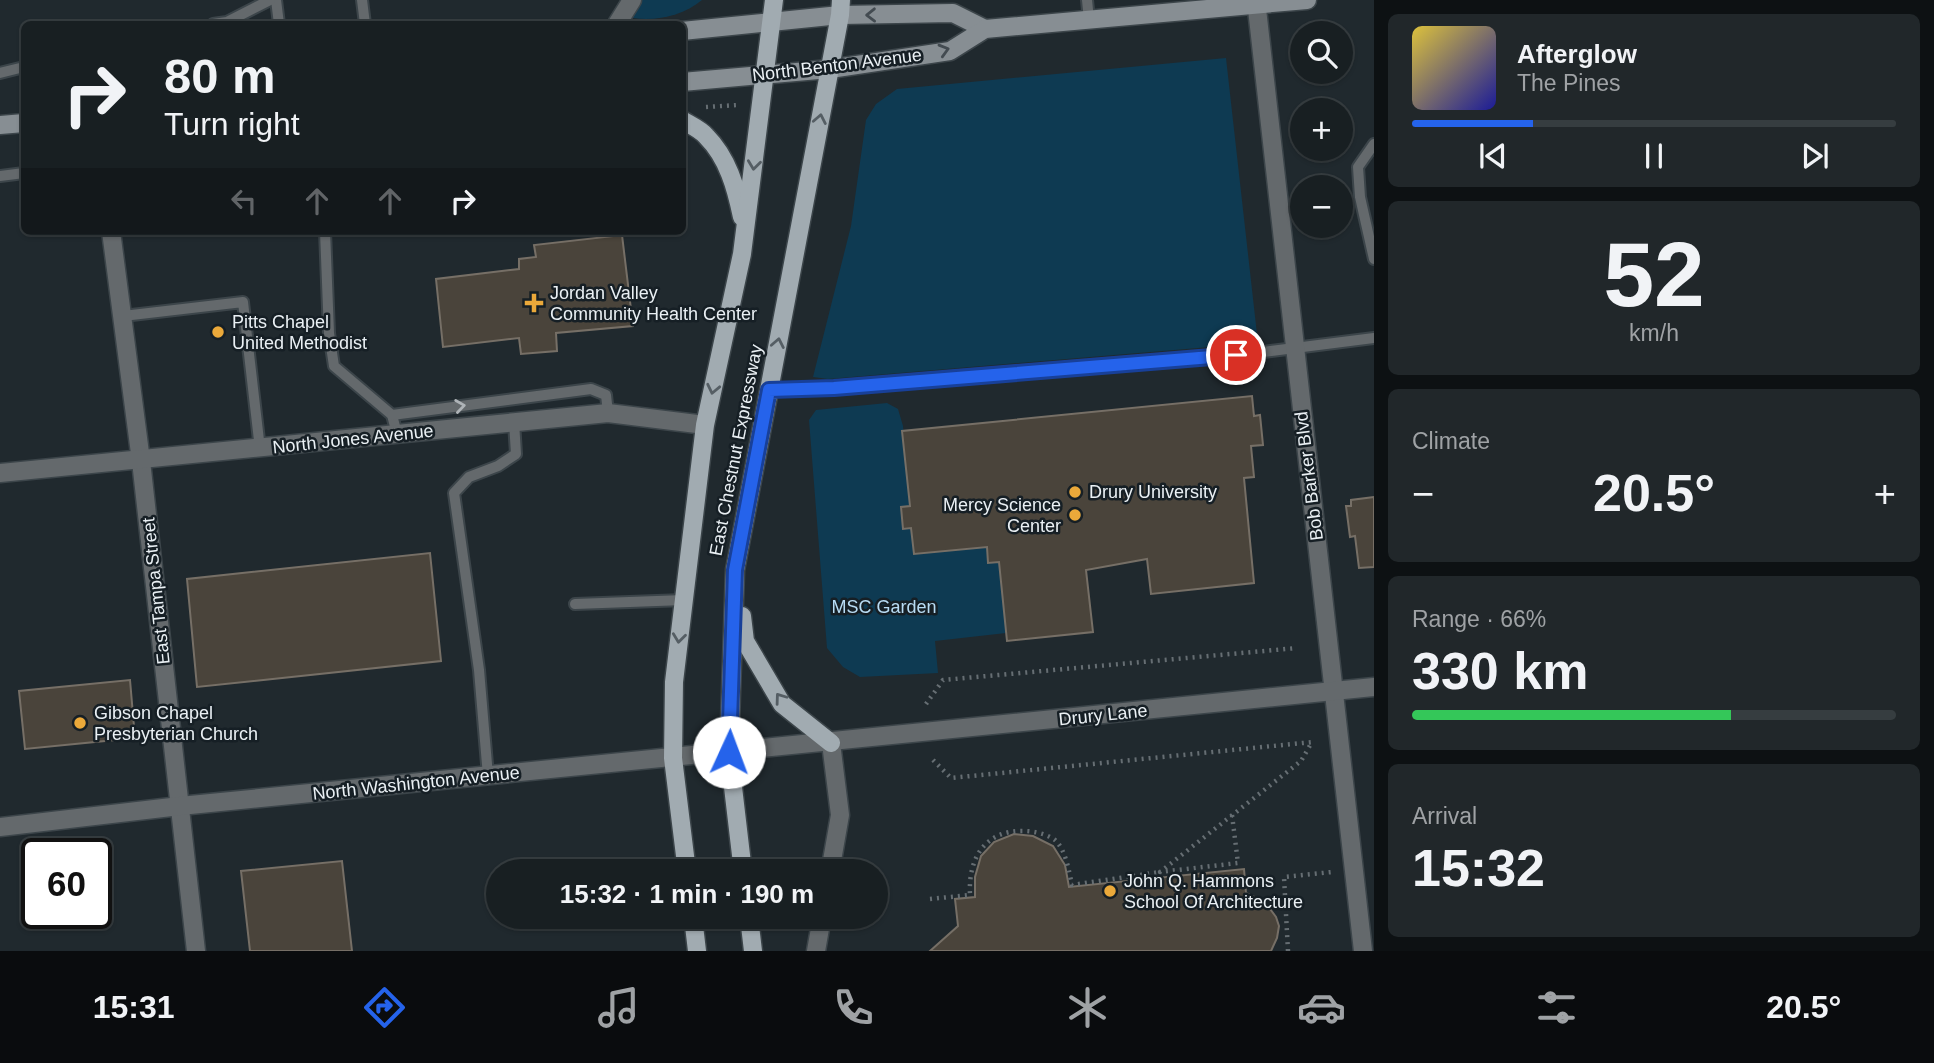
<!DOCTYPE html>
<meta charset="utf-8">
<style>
body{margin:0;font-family:Arial,sans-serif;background:#21272a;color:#f1f3f6;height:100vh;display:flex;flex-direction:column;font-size:26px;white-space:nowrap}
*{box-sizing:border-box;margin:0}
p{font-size:23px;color:#9fa2a5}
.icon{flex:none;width:38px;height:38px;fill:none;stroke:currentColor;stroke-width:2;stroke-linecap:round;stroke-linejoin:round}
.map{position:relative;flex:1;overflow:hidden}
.panel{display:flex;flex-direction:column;gap:14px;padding:14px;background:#0d1113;width:560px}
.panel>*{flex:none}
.top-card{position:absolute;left:21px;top:21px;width:665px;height:214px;border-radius:10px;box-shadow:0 2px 5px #0004,0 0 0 2px #363d40;background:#181f22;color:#f1f3f6;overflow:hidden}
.controls{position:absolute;left:1290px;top:21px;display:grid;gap:14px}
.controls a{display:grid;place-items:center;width:63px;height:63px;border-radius:50%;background:#181f22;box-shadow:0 2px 5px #0004,0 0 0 2px #363d40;font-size:35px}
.speed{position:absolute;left:21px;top:838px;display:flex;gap:14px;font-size:35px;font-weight:700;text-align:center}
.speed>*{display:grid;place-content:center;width:91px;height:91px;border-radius:50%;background:#181f22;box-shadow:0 2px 5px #0004,0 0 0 2px #363d40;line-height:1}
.speed .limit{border:4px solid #111;border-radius:10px;background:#fff;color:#111}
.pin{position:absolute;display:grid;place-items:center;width:60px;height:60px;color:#fff;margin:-30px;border:4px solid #fff;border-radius:50%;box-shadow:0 2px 7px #0007}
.me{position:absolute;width:77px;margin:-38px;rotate:2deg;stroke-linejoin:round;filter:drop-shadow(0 0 5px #0008)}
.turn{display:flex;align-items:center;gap:24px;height:147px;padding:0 28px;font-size:32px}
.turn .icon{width:91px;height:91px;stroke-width:2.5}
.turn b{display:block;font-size:49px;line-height:60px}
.lanes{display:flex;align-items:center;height:66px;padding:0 28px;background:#0003;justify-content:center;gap:35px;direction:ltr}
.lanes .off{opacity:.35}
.big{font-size:52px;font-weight:600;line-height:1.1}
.panel .widget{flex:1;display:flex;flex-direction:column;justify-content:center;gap:10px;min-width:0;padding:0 24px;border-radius:10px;background:#21272a}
.panel .dial{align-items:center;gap:0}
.dial b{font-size:91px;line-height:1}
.song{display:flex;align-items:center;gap:21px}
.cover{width:84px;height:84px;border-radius:10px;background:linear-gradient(135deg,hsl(50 70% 55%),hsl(240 70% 35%))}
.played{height:7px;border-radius:4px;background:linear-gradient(90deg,#2563eb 25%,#363d40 25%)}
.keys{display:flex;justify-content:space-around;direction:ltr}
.heat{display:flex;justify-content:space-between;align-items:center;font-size:38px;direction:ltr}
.charge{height:10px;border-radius:5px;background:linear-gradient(90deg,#34c759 66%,#363d40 0)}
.trip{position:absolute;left:486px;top:859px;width:402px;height:70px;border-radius:35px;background:#181f22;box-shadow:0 2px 5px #0004,0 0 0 2px #363d40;font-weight:600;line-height:70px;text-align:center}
.tab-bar{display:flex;height:112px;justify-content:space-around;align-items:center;background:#0a0c0e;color:#9fa2a5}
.tab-bar .icon{width:49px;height:49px}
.tab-bar .on{color:#2563eb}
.tab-bar b{font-size:32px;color:#f1f3f6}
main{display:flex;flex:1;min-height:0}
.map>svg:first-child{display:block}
.green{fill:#0e3a52}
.building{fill:#4a443b;stroke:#766f66;stroke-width:2}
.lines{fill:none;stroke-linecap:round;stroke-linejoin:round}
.lane-casing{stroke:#3c454a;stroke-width:14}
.street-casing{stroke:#3c454a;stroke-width:21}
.secondary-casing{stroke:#3c454a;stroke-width:21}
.primary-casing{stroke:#3c454a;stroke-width:21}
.path{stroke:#666e73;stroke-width:4.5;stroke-dasharray:2 5;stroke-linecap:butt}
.lane{stroke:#64696c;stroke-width:10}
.street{stroke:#64696c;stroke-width:18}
.secondary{stroke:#878e93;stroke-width:18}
.primary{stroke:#a1abb1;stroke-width:18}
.oneway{stroke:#434b51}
.oneway2{stroke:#555e64}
.oneway3{stroke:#aeb3b7}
.route-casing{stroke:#184099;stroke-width:18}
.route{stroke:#2563eb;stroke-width:12}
.poi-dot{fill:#eba93a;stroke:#161f25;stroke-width:2.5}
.labels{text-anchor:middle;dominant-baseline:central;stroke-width:5;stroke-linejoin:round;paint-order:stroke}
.street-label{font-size:18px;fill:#eaf0f4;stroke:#161f25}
.poi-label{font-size:18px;fill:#eaf0f4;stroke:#161f25;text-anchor:start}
.park-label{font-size:18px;fill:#b8dcf4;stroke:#161f25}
</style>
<main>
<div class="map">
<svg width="1374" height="951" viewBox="0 0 1374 951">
<rect width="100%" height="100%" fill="#20292e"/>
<!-- green -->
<g class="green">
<path d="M 640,0 L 702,0 C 684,15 656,22 633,18 L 633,10 Z"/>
<polygon points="1226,58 1258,343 828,379 813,377 851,226 866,120 876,104 897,89"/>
<polygon points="887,403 898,409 903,426 910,506 901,507 903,529 911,528 914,554 987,547 988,563 999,562 1006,633 935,641 938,673 860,677 843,667 827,648 809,420 816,410"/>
</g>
<!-- building -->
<g class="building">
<polygon points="622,235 633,326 556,333 557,351 521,354 519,338 443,347 436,279 519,269 519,259 536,257 534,245"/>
<polygon points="1252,396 1254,416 1260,415 1263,445 1251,446 1254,477 1244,478 1254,583 1151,594 1147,559 1086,570 1093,632 1007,641 999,562 988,563 987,547 914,554 911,528 903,529 901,507 910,506 902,431"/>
<polygon points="1374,497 1374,567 1359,568 1355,536 1350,537 1346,506 1351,506 1351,500"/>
<polygon points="430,553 441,661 197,687 187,579"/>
<polygon points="130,680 135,738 25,749 19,691"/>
<polygon points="1014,834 1033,836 1053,846 1065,865 1069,887 1244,869 1246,893 1265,902 1276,917 1279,926 1277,938 1271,951 930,951 958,926 955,899 975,897 975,877 981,856 994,842"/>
<polygon points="342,861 352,951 250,951 241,871"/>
</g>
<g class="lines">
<defs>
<g id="lane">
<polyline points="276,0 279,24"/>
<polyline points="362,0 365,24"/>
<polyline points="1087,0 1089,20"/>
<polyline points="213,24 227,22 270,0"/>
<polyline points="0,73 24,67"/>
<polyline points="1374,144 1358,167 1360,197 1374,259"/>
<polyline points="0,176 24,173"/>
<polyline points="325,231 329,333 334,366 392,415 397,434"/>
<polyline points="123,316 243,302 260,449"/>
<polyline points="769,390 834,388 1263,352 1374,338"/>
<polyline points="392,415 591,389 606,395 608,413"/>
<polyline points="575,604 684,600"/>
<polyline points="488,776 479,670 454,493 469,477 498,466 516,454 514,422"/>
</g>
<g id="street">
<polyline points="1256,0 1363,951"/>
<polyline points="617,24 632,0"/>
<polyline points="111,231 141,461 196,951"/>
<polyline points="0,473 608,413 705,425"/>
<polyline points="0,827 180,806 1374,687"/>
<polyline points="830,872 840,815 831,743"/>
<polyline points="816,951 822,917"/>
</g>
<g id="secondary">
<polyline points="682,31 840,15 953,13 985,29"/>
<polyline points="682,82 830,69 950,51 985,29 1307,0"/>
<polyline points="0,125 24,123"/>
</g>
<g id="primary">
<path d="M 682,120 C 690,125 700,129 706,136 C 728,158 736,188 742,217"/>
<polyline points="742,616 745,641 782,704 831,743"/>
<polyline points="687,872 673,758 674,682 705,425 742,254 774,0"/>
<polyline points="743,872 729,753 735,570 840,15 841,0"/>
<polyline points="693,917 697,951"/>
<polyline points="749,917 753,951"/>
</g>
</defs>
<!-- lane casing -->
<use href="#lane" class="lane-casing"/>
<!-- street casing -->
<use href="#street" class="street-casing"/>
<!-- secondary casing -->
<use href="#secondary" class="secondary-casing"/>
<!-- primary casing -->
<use href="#primary" class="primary-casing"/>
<!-- path -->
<g class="path">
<polyline points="706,107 738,105"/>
<polyline points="926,704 943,680 1297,648"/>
<polyline points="933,760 951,778 1313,742"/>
<polyline points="1232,815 1238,863 1160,872 1301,761 1312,742"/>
<path d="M 930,899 L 970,895 C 968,858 985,830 1024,831 C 1033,831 1047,834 1055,840 C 1066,850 1069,872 1072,885 L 1160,872"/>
<polyline points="1288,951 1284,877 1332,872"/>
</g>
<!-- lane -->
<use href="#lane" class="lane"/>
<!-- street -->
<use href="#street" class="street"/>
<!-- secondary -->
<use href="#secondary" class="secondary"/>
<!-- primary -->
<use href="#primary" class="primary"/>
</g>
<!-- one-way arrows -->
<defs><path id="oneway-chevron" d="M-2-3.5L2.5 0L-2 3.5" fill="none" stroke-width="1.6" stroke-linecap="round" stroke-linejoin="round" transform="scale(1.75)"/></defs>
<g class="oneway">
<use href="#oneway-chevron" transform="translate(871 15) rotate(179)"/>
<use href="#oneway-chevron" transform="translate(944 50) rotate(-16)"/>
</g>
<g class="oneway2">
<use href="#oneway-chevron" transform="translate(820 119) rotate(-79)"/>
<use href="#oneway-chevron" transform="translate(754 165) rotate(97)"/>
<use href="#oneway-chevron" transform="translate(778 343) rotate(-79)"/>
<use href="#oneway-chevron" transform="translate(713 389) rotate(102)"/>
<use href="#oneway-chevron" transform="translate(679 638) rotate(97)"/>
<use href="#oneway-chevron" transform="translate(780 698) rotate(-126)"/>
</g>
<use class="oneway3" href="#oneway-chevron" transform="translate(460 406) rotate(-8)"/>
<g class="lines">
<defs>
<polyline id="route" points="729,752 735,570 769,390 834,388 1236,355"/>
</defs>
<!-- route casing -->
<use href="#route" class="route-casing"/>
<!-- route -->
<use href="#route" class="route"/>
</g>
<!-- markers -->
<g class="poi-dot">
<path d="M530.5 292.5h7v7h7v7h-7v7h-7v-7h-7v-7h7z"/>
<circle cx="218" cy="332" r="7"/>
<circle cx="1075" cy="492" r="7"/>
<circle cx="1075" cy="515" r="7"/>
<circle cx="80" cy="723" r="7"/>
<circle cx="1110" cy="891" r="7"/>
</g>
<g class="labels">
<!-- street labels -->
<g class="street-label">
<text transform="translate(837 65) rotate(-7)">North Benton Avenue</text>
<text transform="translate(353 439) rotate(-6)">North Jones Avenue</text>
<text transform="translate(736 450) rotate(-79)">East Chestnut Expressway</text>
<text transform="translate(1309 476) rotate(-97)">Bob Barker Blvd</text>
<text transform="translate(156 591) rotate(-96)">East Tampa Street</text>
<text transform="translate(1103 715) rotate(-6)">Drury Lane</text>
<text transform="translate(416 783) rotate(-6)">North Washington Avenue</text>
</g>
<!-- poi labels -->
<g class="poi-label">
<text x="550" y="293">Jordan Valley<tspan x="550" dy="21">Community Health Center</tspan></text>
<text x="232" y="322">Pitts Chapel<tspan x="232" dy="21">United Methodist</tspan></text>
<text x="1089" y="492">Drury University</text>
<text x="1061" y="505" text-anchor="end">Mercy Science<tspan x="1061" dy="21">Center</tspan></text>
<text x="94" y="713">Gibson Chapel<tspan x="94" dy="21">Presbyterian Church</tspan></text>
<text x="1124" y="881">John Q. Hammons<tspan x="1124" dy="21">School Of Architecture</tspan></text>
</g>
<!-- park labels -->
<g class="park-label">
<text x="884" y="607">MSC Garden</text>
</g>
</g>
</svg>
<div class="controls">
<a><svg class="icon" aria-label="search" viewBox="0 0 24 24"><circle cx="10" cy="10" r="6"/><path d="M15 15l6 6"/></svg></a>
<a>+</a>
<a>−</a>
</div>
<div class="speed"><div class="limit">60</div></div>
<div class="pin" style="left:1236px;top:355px;background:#d93025"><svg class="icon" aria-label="arrive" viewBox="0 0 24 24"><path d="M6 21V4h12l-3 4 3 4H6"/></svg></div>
<svg class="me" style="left:729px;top:752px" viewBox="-20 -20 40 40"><circle r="19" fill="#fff"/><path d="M0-13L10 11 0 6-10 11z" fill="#2563eb"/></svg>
<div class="trip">15:32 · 1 min · 190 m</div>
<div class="top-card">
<div class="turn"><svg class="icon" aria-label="right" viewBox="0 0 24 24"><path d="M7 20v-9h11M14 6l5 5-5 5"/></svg><div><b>80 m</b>Turn right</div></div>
<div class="lanes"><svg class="icon off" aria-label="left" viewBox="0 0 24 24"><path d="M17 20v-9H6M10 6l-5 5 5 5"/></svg><svg class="icon off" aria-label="ahead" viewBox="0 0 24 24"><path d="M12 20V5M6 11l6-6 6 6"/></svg><svg class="icon off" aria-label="ahead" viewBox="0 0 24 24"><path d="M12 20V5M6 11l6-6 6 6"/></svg><svg class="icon" aria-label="right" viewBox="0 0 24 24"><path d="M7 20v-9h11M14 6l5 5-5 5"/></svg></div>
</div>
</div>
<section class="panel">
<div class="widget">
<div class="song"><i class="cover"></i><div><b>Afterglow</b><p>The Pines</p></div></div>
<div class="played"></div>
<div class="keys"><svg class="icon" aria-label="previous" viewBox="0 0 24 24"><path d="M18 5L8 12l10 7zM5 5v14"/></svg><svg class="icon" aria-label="pause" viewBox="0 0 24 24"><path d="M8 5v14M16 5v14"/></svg><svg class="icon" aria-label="next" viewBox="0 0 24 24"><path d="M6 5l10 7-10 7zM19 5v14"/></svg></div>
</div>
<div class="widget dial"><b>52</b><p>km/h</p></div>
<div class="widget"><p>Climate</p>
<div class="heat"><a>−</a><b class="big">20.5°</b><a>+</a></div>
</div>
<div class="widget"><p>Range · 66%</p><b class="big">330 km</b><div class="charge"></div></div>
<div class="widget"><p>Arrival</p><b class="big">15:32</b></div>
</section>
</main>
<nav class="tab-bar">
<b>15:31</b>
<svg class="icon on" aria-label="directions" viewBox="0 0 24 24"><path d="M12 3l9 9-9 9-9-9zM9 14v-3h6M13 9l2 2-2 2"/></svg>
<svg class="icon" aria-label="music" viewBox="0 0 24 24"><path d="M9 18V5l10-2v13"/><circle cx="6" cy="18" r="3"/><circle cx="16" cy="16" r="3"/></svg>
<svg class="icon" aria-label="phone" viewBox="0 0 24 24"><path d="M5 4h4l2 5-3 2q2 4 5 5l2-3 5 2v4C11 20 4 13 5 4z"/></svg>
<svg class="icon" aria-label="climate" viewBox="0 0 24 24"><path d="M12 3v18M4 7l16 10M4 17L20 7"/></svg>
<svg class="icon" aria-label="car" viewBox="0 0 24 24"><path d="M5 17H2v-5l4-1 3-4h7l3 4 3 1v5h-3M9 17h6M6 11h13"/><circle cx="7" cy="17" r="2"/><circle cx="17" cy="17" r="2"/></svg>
<svg class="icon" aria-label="filters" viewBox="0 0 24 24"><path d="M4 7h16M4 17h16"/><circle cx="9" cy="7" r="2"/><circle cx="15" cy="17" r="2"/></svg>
<b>20.5°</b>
</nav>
